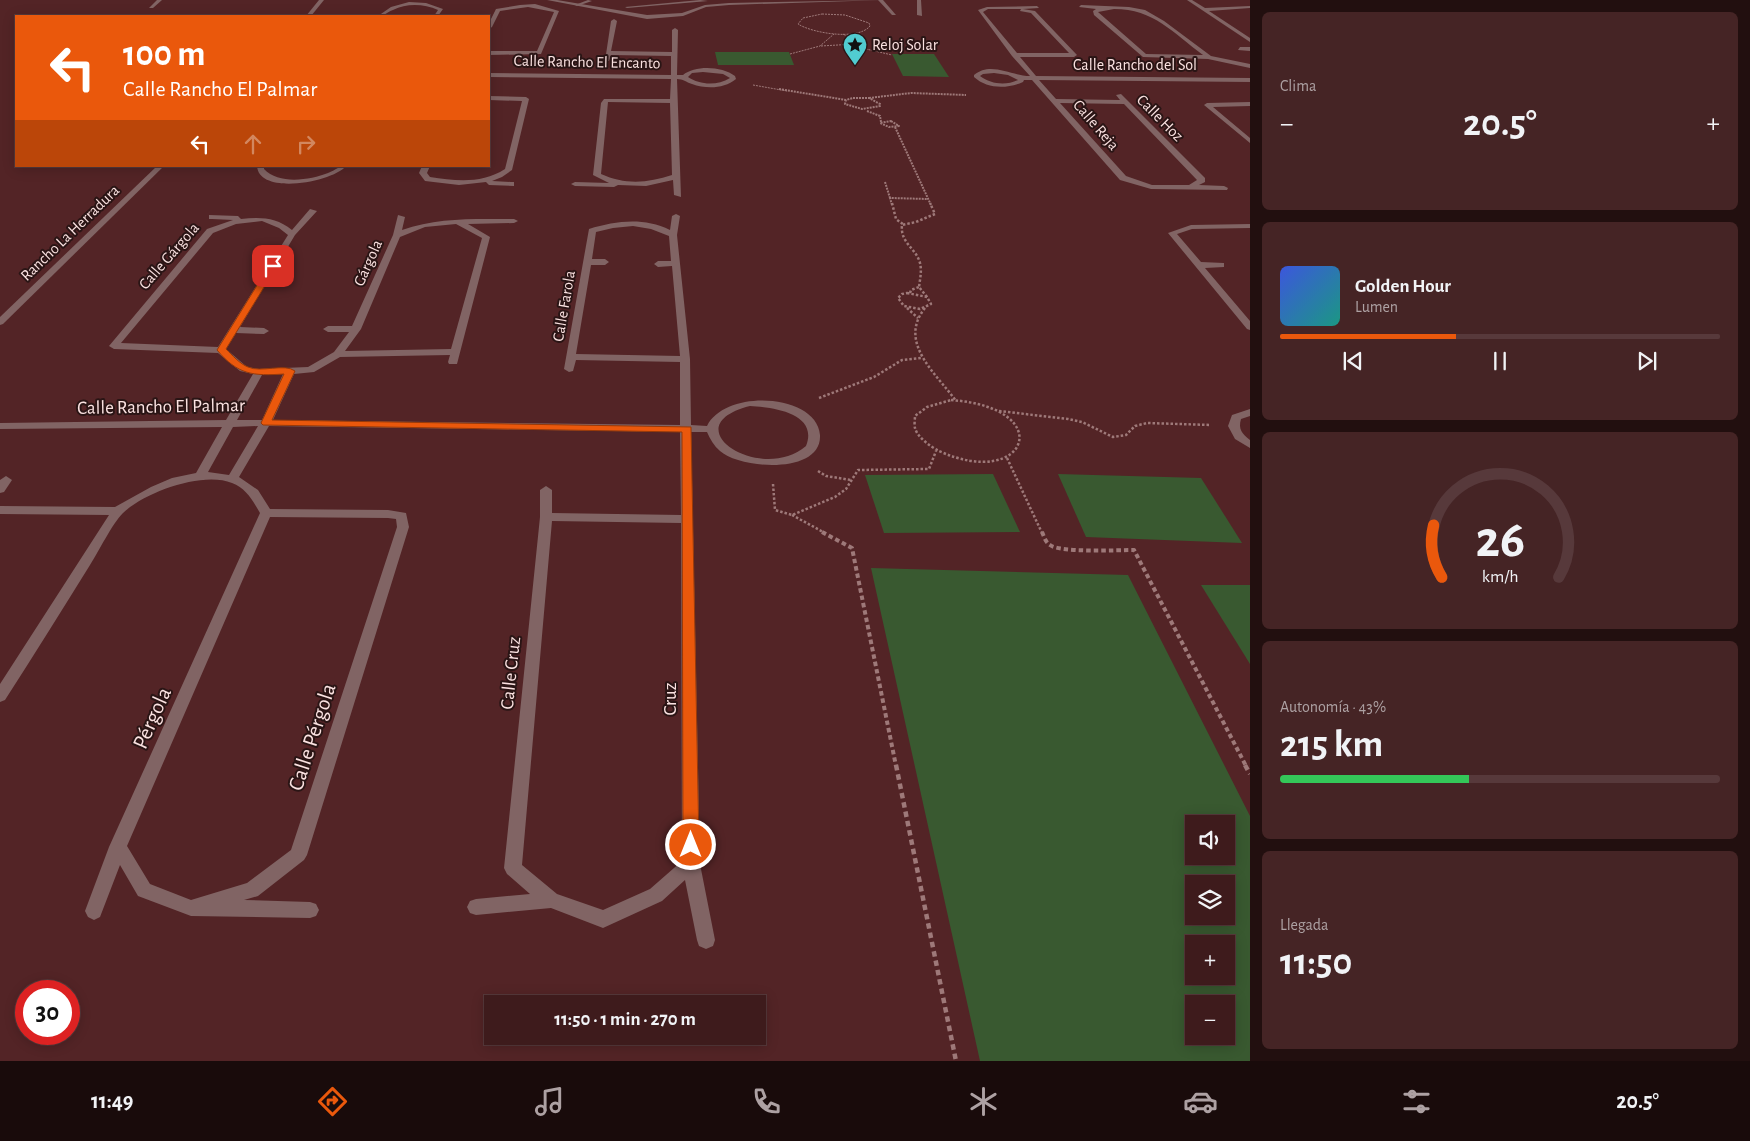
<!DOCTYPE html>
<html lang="es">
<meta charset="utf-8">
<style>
body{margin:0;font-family:"Alegreya Sans",sans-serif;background:#452425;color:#f1f3f6;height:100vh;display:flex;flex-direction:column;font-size:19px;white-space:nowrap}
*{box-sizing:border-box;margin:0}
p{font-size:16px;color:#ada1a3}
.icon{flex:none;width:28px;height:28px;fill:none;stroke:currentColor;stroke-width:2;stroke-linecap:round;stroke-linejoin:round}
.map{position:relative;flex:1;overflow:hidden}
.panel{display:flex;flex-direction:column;gap:12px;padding:12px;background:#220f0f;width:500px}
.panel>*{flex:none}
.guide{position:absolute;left:15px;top:15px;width:475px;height:152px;border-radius:0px;box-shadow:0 2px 12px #0003,0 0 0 1px #57393b;background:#ea580c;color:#fff;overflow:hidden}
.fabs{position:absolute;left:1185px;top:815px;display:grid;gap:10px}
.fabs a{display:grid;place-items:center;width:50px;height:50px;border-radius:0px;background:#3e1b1c;box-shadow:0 2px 12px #0003,0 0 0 1px #57393b;font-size:25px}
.speed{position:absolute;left:15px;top:980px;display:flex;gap:10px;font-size:25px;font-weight:700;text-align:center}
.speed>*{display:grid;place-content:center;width:65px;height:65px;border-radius:50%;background:#3e1b1c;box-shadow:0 2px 12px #0003,0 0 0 1px #57393b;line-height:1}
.speed .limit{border:8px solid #d22;background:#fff;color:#111}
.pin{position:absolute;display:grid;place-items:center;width:42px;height:42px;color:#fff;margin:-21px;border-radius:10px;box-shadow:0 2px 8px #0006}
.me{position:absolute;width:55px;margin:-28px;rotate:0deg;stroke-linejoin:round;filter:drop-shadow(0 0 4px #0008)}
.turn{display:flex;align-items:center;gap:18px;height:105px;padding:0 25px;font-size:22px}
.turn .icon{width:65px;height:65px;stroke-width:2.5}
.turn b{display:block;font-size:35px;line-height:42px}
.lanes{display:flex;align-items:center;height:48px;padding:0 25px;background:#0003;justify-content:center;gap:25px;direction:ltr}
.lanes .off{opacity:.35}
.big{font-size:38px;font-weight:700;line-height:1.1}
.panel .widget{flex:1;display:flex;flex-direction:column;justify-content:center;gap:8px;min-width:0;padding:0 18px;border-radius:8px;background:#452425}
.panel .dial{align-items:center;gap:0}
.dial svg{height:130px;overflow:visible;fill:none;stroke:#57393b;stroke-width:7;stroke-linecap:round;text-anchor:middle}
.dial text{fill:#f1f3f6;stroke:none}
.song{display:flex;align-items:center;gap:15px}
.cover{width:60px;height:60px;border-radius:8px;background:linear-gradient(135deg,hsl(230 70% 55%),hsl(170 70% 35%))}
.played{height:5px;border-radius:2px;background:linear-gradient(90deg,#ea580c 40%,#57393b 40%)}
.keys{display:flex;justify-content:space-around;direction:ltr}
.heat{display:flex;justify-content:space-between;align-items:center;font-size:28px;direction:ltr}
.charge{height:8px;border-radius:4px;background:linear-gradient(90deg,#34c759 43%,#57393b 0)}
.trip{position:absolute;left:484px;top:995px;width:282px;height:50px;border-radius:0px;background:#3e1b1c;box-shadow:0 2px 12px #0003,0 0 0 1px #57393b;font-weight:700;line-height:50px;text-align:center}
.dock{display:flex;height:80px;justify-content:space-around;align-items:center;background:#190b0b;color:#ada1a3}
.dock .icon{width:35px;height:35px}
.dock .on{color:#ea580c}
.dock b{font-size:22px;color:#f1f3f6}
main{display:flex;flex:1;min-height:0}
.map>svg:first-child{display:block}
.green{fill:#395930;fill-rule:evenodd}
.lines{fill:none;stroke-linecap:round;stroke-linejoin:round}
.path-far4{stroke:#9e7979;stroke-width:1;stroke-dasharray:2 1;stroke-linecap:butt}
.path-far3{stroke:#9e7979;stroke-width:2;stroke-dasharray:2 1;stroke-linecap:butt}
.path-far2{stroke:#9e7979;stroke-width:2.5;stroke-dasharray:2.5 2;stroke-linecap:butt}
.path-far1{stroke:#9e7979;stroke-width:4;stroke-dasharray:4.5 3;stroke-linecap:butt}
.path{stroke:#9e7979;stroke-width:4.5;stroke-dasharray:5.5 4;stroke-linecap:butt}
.service{fill:#816464;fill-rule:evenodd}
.minor{fill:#816464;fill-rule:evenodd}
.tertiary{fill:#816464;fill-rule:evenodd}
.route{fill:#ea580c;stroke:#983908}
.labels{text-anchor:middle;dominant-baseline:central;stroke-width:4;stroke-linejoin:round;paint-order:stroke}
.far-poi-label{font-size:16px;fill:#fbe2e1;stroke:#2a1515;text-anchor:start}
.far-street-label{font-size:16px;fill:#fbe2e1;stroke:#2a1515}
.street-label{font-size:19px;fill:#fbe2e1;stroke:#2a1515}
.near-street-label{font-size:22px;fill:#fbe2e1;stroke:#2a1515}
</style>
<main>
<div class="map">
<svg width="1250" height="1061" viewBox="0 0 1250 1061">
<rect width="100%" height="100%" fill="#532426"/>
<!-- green -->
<g class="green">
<polygon points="715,52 789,52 794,65 718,65"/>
<polygon points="892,54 934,54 949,77 903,76"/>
<polygon points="993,474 1020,532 884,533 865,475"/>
<polygon points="1058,474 1201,478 1242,543 1086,537"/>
<path d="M 871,568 L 1128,575 L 1250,816 L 1250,1061 L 980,1061 ZM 1194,824 L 1226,824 L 1226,856 L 1194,856 ZM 1194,884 L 1226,884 L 1226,916 L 1194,916 ZM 1194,944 L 1226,944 L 1226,976 L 1194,976 ZM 1194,1004 L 1226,1004 L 1226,1036 L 1194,1036 Z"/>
<polygon points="1201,585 1250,585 1250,664"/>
</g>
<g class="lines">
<!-- path-far4 -->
<g class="path-far4">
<path d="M 822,14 L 845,15 L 869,23 L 870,26 C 858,41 812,33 798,24 L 803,18 Z"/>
<polyline points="843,34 866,49 892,55"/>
<polyline points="821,46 855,44"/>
<polyline points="790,54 820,46 834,34"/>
<polyline points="753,85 787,91"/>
</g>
<!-- path-far3 -->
<g class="path-far3">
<polyline points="779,89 846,100"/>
<polygon points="853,98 869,98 880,104 880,106 862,109 845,104 846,100"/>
<polyline points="869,98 911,93 966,95"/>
<polyline points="867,111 880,116 881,122"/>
<polygon points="891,121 899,126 889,127 880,123"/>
<polyline points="895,127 931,205"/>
<polyline points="885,182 890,198"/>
<polyline points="892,205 890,198 928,199"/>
</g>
<!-- path-far2 -->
<g class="path-far2">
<polyline points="892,203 896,219 904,225"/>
<polygon points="907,293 927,297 931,304 920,309 904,306 898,298 902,294"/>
<polyline points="910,293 911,290 919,287"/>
<path d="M 927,297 L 919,287 C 920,279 922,271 920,263 C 916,248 900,243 902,225 L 916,222 L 935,214 L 930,203"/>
<polyline points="907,308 918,318"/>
<path d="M 925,308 C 897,343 937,374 956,401"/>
<polyline points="819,398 874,377 902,360 921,358"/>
<path d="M 951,400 C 1060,408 1026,491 939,451 C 931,447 917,437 915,428 C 914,425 915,419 915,416 L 927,407 Z"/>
<polyline points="999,411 1068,419 1082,422 1113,437 1126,435 1135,426 1147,423 1211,425"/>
<polyline points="1007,458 1042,533"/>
<polyline points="818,471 826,476 851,480"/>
<polyline points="773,484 775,510 792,515 835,497 846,489 858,470 929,469 936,451"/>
<polyline points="792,515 825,533"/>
</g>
<!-- path-far1 -->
<g class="path-far1">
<polyline points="822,532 852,548 896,766"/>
<path d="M 1042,532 C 1044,536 1045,542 1050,545 C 1060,553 1118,550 1134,550 L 1246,766"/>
</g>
<!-- path -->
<g class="path">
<polyline points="896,765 956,1061"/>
<polyline points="1245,765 1250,774"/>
</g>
<!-- service -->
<g class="service">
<polygon points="157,0 162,0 153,8 149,8"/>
<polygon points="878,0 883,0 896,15 892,15"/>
<polygon points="917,0 921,0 922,16 917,15"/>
</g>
<!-- minor -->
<g class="minor">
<polygon points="319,0 324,0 311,16 306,16"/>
<polygon points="547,0 557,0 647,15 682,13 705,5 729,3 883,0 729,5 706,7 683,16 647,19"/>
<polygon points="700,0 708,1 627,8 625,7"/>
<polygon points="1187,0 1192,0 1205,8 1250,6 1250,8 1209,11 1250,38 1250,42"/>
<path d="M 409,2 L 426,3 L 443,9 L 438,16 L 434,16 L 438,10 C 424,4 407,3 393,10 C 387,12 385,16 378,16 L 391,7 Z"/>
<polygon points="535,4 559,11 541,54 489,55 489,51 537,51 554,12 528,7 500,11 492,27 489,29 489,23 496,9 520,5"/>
<path d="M 1081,5 L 1129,7 L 1145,10 L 1164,21 L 1211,56 L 1250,64 L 1250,68 L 1208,59 L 1143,57 L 1094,15 L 1093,11 L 1096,9 L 1079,7 ZM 1114,9 C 1154,9 1173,33 1203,55 L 1146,54 L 1098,12 Z"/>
<path d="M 1037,6 L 1039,8 L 1023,9 L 1035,11 L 1077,55 L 1074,57 L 1020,57 L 1036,76 L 1250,78 L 1250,82 L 1039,80 L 1056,99 L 1120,100 L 1116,95 L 1121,94 L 1205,178 L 1205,182 L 1199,185 L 1224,186 L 1228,188 L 1227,190 L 1151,189 L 1120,180 L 1032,80 L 1024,80 L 1023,82 C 1007,89 987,89 974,77 L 974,75 C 991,61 1011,76 1030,76 L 1012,56 L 978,10 L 987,7 ZM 988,9 L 1021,9 L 1020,11 L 1031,13 L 1069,53 L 1017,53 L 983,12 ZM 994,73 L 1008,75 L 1018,80 C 1005,86 991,84 980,76 L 983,74 ZM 1060,103 L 1124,104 L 1197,180 L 1189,185 L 1152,185 L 1126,176 Z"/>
<path d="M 614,19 L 617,21 L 611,51 L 672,52 L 672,30 L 675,28 L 678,30 L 677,75 L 683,75 C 695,65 722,66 735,76 L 736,79 C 724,89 706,89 692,84 C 686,82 683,79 677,79 L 681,197 L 674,195 L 673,180 L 646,186 L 618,185 L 614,187 L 575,186 L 571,184 L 575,182 L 609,183 L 593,175 L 601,103 L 604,99 L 670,99 L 671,79 L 489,77 L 489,73 L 671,75 L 671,56 L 611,55 L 609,61 L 605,61 L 611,21 ZM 703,72 L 723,74 L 730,78 C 717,86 700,85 688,77 L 692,73 ZM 608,102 L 670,103 L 672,175 C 648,183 625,185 601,174 Z"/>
<polygon points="1240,47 1250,47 1250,51 1238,50"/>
<path d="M 489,96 L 526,97 L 529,99 L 512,170 L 502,177 L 492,181 L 511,182 L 514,182 L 514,186 L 489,185 L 486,182 L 459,185 L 425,181 L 419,173 L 422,166 L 430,166 L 427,173 L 430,177 C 456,181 482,184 505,169 L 522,101 L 489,100 Z"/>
<polygon points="1250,102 1250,106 1213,107 1250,138 1250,143 1204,105 1207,103"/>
<polygon points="157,166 164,166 3,324 0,325 0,317"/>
<path d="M 257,166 L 264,166 L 264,169 C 279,185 310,180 328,173 C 336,170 338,166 346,166 C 333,182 259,196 257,166 Z"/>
<path d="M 310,209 L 317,211 L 295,235 L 240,327 L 264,328 L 269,331 L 264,334 L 236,333 L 226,349 L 247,367 L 259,369 L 308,367 L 334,352 L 349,332 L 328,332 L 323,329 L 328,326 L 352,326 L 393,235 L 398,215 L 405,217 L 402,230 C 438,217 476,219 514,219 L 518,221 L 514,223 L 468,224 L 490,237 L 457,364 L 449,364 L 448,362 L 450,355 L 340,357 L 314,372 L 294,374 L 273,420 L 680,425 L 680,362 L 576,360 L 573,371 L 569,372 L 564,369 L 589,229 C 616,221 643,217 670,230 L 672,216 L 676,214 L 680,216 L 677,235 L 690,359 L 691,425 L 707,426 C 726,388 817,394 820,435 C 822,475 740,469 720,451 C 714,446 710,439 707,432 L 691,432 L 700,864 L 715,940 L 713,946 L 706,949 L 699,946 L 697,940 L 685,880 L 662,901 L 603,928 L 551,908 L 476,915 L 470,913 L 467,907 L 470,901 L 476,899 L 530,894 L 507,874 L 504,868 L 540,517 L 540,490 L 546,486 L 552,490 L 552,513 L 681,515 L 680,432 L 269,426 L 239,477 L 258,490 L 270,509 L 388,510 L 406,513 L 409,527 L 307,855 L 304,860 L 258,896 L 244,900 L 310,902 L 316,904 L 319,910 L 316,916 L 310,918 L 191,916 L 138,896 L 120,865 L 100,917 L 94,920 L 88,917 L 85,911 L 109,847 L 260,513 C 253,501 246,488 232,483 C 203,471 145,492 123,513 C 112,524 99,551 90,565 C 62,610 34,655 5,700 L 0,702 L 0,684 L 109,515 L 0,514 L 0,506 L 115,507 L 151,487 L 172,478 L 196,473 L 222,427 L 0,429 L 0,423 L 226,420 L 253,374 L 240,371 L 218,353 L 114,349 L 109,346 L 207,229 L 233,220 L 212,219 L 209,219 L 209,215 L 238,216 L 241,219 C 260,217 276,217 292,230 ZM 262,221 L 279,228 L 288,235 L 218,347 L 121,343 L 213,233 L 236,224 ZM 456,224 L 482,238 L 451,349 L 345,351 L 361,329 L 400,237 L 425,227 ZM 633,226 L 651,229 L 669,236 L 671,261 L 658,261 L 654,264 L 658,267 L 672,266 L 680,356 L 576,354 L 591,265 L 605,265 L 609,262 L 605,259 L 592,259 L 596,232 L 613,228 ZM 283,374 L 262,420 L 237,420 L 262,375 ZM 750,406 C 772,407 819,413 806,446 C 760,485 671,426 750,406 ZM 258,426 L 229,475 L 208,472 L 233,427 ZM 270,517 L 388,518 L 396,519 L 397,527 L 291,850 L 247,883 L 191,900 L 150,884 L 127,846 ZM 552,521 L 681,523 L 682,861 L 650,889 L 603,910 L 557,894 L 522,865 Z"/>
<polygon points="1250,224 1250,228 1192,229 1177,234 1201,262 1224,263 1224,267 1205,268 1250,321 1250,330 1247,329 1168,233 1191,225"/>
<path d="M 1250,409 L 1250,416 L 1241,419 C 1238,429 1242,434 1250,440 L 1250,448 L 1235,439 L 1228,426 L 1232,415 Z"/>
<polygon points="6,476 12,480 4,492 0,493 0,480"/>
</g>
<!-- tertiary -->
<polygon class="tertiary" points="588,0 592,1 577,6 575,5"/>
</g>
<!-- route -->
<path class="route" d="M 273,264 L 277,266 L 226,349 C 232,355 240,364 248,367 C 261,373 285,363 295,371 L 272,420 L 691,427 L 699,845 L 697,850 L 691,852 L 686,850 L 683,845 L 682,432 L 263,425 L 261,423 L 284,374 C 253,376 238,375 217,350 L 269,266 Z"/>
<!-- icons -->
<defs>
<symbol id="sight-pin" viewBox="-11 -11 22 30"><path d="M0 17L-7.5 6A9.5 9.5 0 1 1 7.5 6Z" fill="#51ccd1" stroke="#2a1515"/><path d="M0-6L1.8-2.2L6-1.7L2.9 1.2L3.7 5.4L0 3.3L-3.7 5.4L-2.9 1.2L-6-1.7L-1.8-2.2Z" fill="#111"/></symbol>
</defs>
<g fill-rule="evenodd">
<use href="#sight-pin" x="841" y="31" width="28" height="38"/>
</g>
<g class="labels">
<!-- far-poi labels -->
<g class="far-poi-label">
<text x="872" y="45">Reloj Solar</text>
</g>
<!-- far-street labels -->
<g class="far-street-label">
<text transform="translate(587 62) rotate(1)">Calle Rancho El Encanto</text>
<text x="1135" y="65">Calle Rancho del Sol</text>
<text transform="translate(1160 118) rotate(45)">Calle Hoz</text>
<text transform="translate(1096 125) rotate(49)">Calle Reja</text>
<text transform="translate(70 233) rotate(-44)">Rancho La Herradura</text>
<text transform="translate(169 256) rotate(-49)">Calle Gárgola</text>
<text transform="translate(368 263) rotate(-66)">Gárgola</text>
<text transform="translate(564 306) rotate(-80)">Calle Farola</text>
</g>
<!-- street labels -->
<g class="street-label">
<text transform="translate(161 407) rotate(-1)">Calle Rancho El Palmar</text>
<text transform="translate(511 673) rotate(-84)">Calle Cruz</text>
<text transform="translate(670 699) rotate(-90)">Cruz</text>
</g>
<!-- near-street labels -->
<g class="near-street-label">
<text transform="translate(152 718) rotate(-66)">Pérgola</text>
<text transform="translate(312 737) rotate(-72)">Calle Pérgola</text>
</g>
</g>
</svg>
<div class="fabs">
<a><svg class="icon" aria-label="sound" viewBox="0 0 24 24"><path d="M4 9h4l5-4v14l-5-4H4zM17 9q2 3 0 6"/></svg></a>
<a><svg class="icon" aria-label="layers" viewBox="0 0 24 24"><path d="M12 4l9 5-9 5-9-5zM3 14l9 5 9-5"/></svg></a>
<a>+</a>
<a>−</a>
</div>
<div class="speed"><div class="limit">30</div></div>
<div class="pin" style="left:273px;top:266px;background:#d93025"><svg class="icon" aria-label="arrive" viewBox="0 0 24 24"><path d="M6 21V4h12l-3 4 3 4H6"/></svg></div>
<svg class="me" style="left:691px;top:845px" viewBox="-20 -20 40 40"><circle r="17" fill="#ea580c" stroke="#fff" stroke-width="3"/><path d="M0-11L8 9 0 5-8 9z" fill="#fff"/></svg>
<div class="trip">11:50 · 1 min · 270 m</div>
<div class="guide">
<div class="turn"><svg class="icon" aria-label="left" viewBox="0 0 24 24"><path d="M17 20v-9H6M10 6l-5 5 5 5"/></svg><div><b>100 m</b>Calle Rancho El Palmar</div></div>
<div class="lanes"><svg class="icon" aria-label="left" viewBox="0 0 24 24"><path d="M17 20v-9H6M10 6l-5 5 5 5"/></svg><svg class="icon off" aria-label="ahead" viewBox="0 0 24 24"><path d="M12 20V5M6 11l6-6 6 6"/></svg><svg class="icon off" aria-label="right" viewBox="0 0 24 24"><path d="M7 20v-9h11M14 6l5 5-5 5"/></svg></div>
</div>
</div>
<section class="panel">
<div class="widget"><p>Clima</p>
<div class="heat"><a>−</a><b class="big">20.5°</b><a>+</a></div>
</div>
<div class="widget">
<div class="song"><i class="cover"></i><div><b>Golden Hour</b><p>Lumen</p></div></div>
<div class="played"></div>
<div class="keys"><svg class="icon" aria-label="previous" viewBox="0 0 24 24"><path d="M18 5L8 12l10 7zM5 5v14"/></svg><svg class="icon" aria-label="pause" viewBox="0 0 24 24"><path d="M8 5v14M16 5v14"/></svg><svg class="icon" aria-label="next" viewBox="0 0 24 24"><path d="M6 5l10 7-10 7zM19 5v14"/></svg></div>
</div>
<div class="widget dial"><svg viewBox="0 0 100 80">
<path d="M14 69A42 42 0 1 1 86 69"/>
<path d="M14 69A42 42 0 0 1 9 37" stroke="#ea580c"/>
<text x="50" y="56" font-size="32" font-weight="700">26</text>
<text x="50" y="72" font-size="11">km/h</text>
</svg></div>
<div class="widget"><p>Autonomía · 43%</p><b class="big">215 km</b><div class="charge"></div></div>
<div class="widget"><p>Llegada</p><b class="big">11:50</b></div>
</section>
</main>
<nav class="dock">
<b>11:49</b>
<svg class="icon on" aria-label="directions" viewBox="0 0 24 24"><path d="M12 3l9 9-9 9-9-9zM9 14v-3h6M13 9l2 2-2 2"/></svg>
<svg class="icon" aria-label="music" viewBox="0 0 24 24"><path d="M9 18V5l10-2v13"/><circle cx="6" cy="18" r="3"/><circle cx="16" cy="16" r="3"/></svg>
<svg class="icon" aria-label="phone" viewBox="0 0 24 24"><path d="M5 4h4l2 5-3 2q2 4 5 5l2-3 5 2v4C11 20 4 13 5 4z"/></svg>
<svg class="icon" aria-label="climate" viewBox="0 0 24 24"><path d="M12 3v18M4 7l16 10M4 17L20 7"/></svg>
<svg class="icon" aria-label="car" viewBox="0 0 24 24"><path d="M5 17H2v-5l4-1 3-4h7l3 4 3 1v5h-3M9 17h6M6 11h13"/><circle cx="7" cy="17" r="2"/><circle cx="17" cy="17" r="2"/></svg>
<svg class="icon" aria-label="filters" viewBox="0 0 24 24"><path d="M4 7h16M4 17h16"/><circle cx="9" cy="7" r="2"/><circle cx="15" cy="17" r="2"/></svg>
<b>20.5°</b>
</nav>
